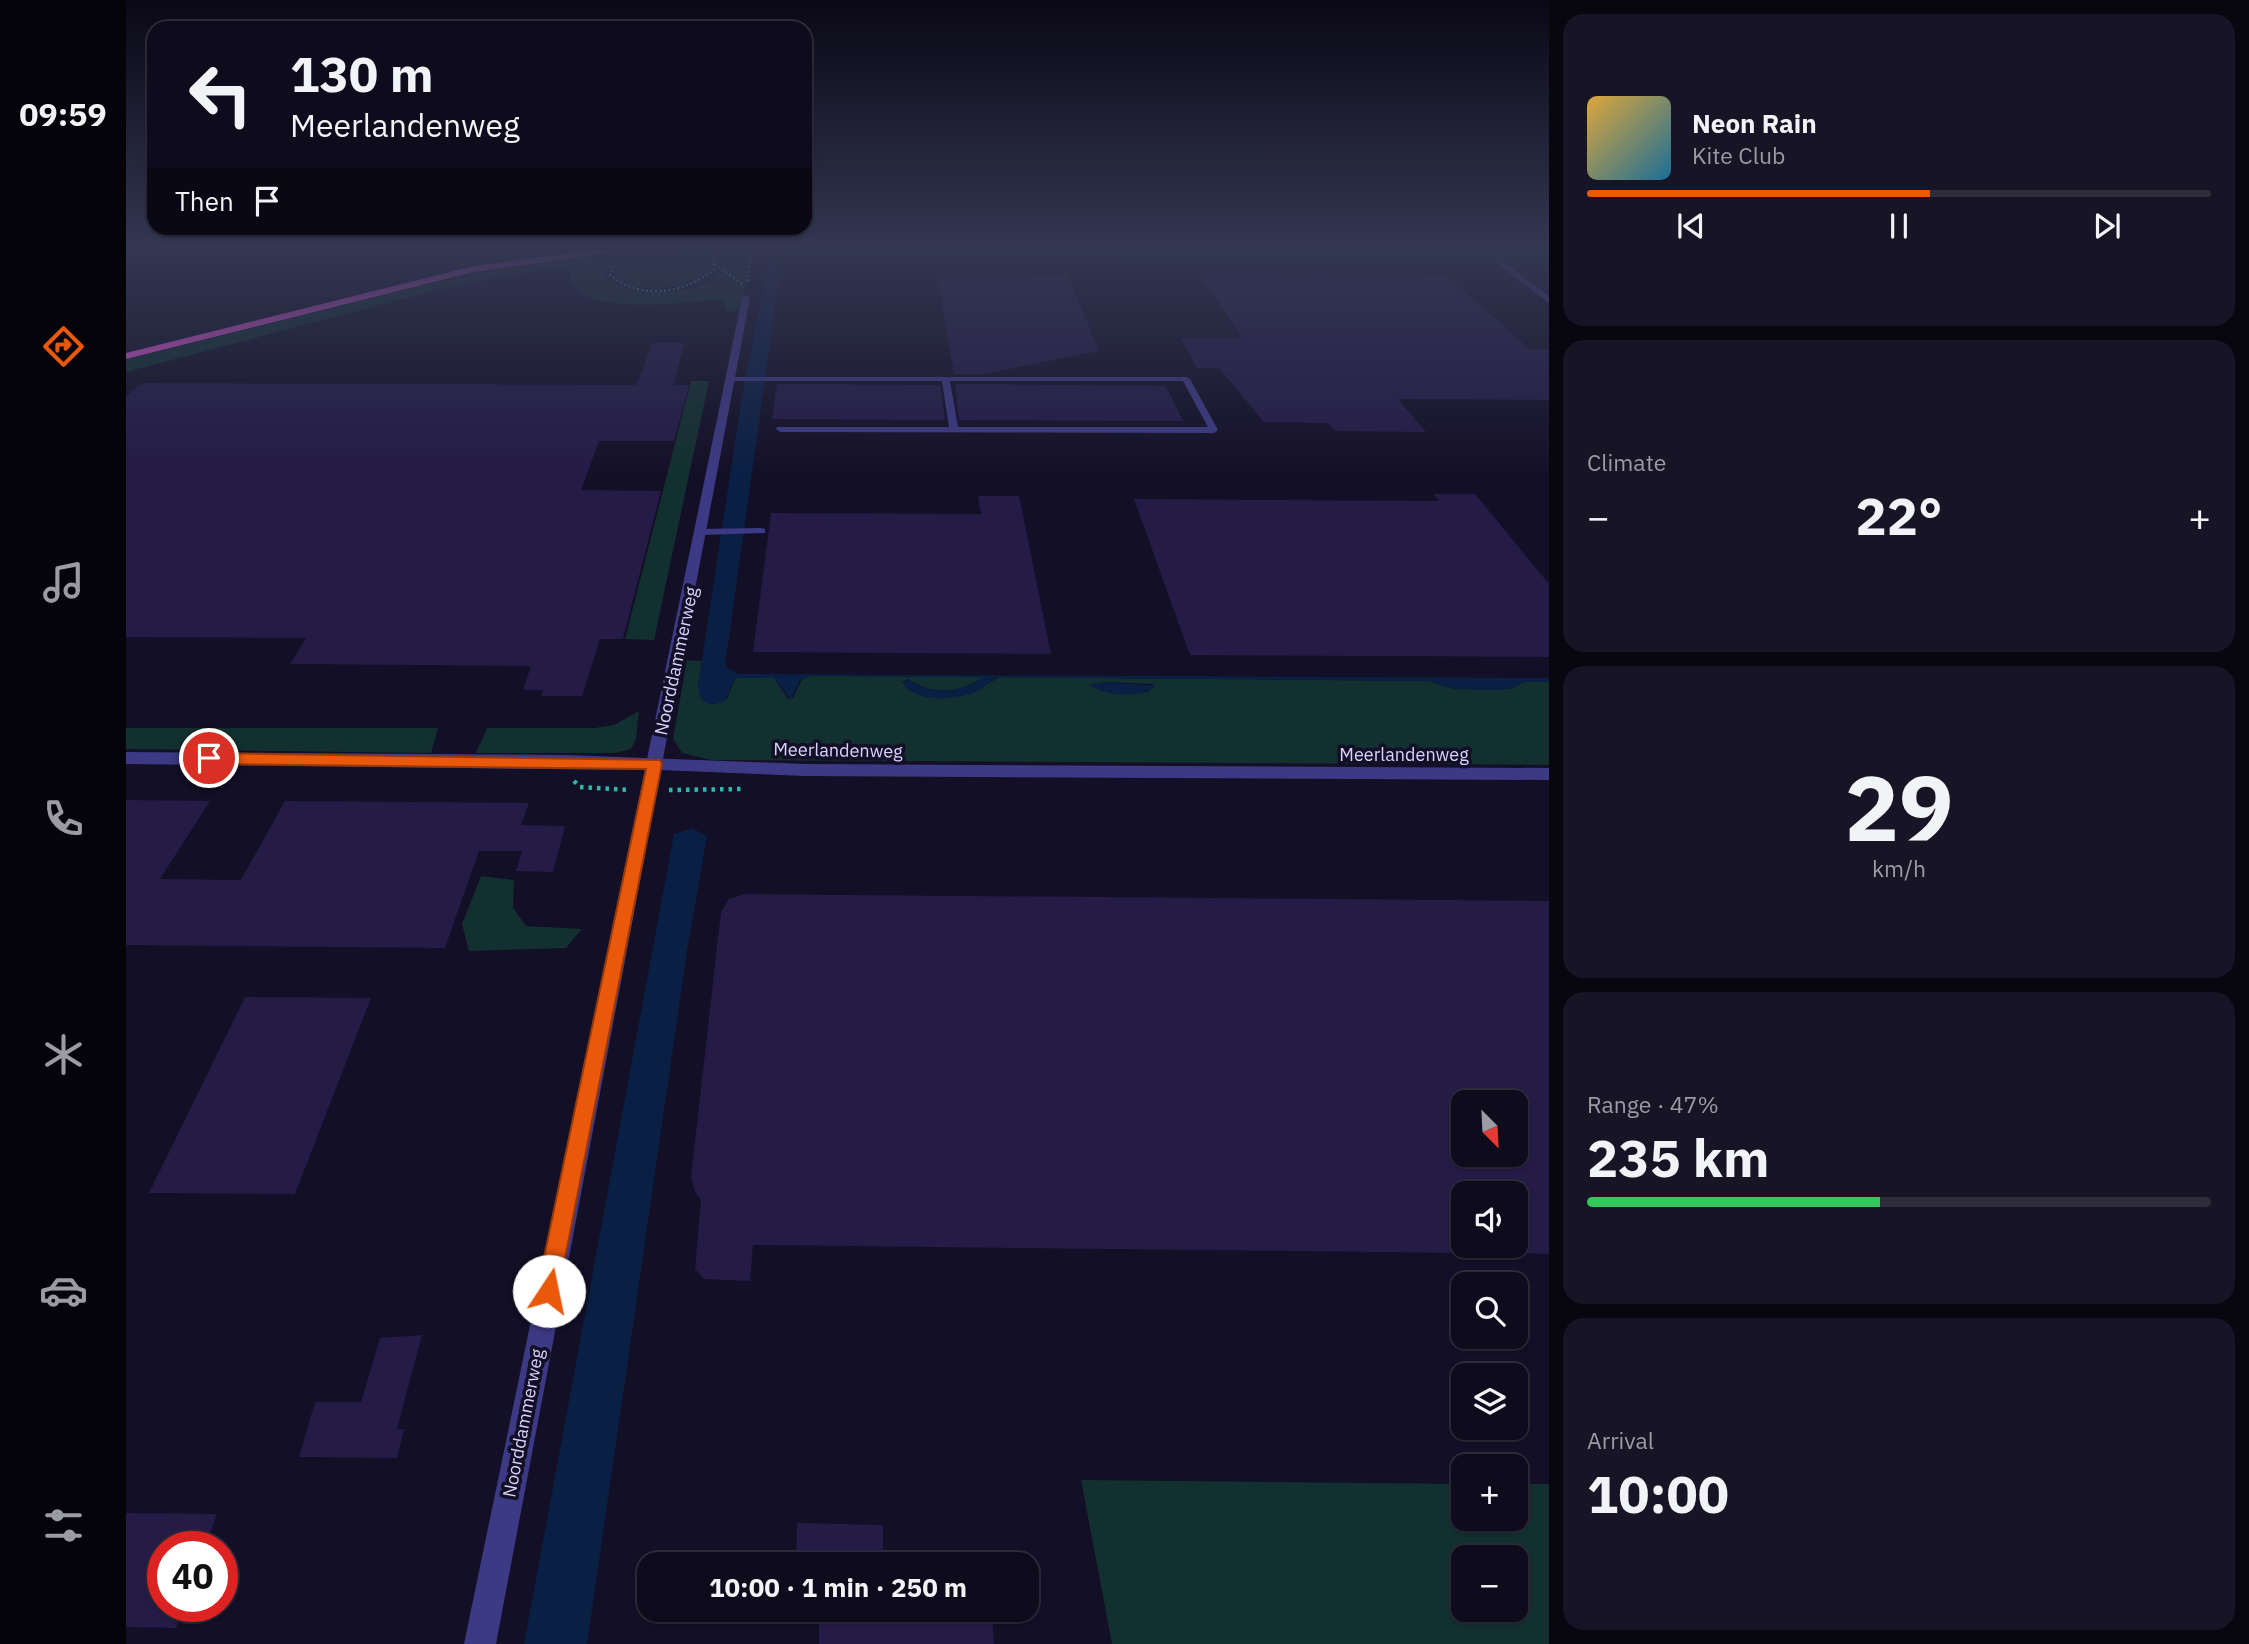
<!DOCTYPE html>
<meta charset="utf-8">
<style>
body{margin:0;font-family:"IBM Plex Sans",sans-serif;background:#171425;color:#f1f3f6;height:100vh;display:flex;flex-direction:column;font-size:26px;white-space:nowrap}
*{box-sizing:border-box;margin:0}
p{font-size:23px;color:#9b9ba3}
.icon{flex:none;width:38px;height:38px;fill:none;stroke:currentColor;stroke-width:2;stroke-linecap:round;stroke-linejoin:round}
.map{position:relative;flex:1;overflow:hidden}
.side{display:flex;flex-direction:column;gap:14px;padding:14px;background:#08060f;width:700px}
.side>*{flex:none}
.hud{position:absolute;left:21px;top:21px;width:665px;height:214px;border-radius:21px;box-shadow:0 2px 5px #0004,0 0 0 2px #2e2b3b;background:#0e0b1c;color:#f1f3f6;overflow:hidden}
.needle{width:46px;rotate:156deg}
.controls{position:absolute;left:1325px;top:1090px;display:grid;gap:14px}
.controls a{display:grid;place-items:center;width:77px;height:77px;border-radius:14px;background:#0e0b1c;box-shadow:0 2px 5px #0004,0 0 0 2px #2e2b3b;font-size:35px}
.speed{position:absolute;left:21px;top:1531px;display:flex;gap:14px;font-size:35px;font-weight:700;text-align:center}
.speed>*{display:grid;place-content:center;width:91px;height:91px;border-radius:50%;background:#0e0b1c;box-shadow:0 2px 5px #0004,0 0 0 2px #2e2b3b;line-height:1}
.speed .limit{border:10px solid #d22;background:#fff;color:#111}
.pin{position:absolute;display:grid;place-items:center;width:60px;height:60px;color:#fff;margin:-30px;border:4px solid #fff;border-radius:50%;box-shadow:0 2px 7px #0007}
.me{position:absolute;width:77px;margin:-38px;rotate:11deg;stroke-linejoin:round;filter:drop-shadow(0 0 5px #0008)}
.turn{display:flex;align-items:center;gap:24px;height:147px;padding:0 28px;font-size:32px}
.turn .icon{width:91px;height:91px;stroke-width:2.5}
.turn b{display:block;font-size:49px;line-height:60px}
.then{display:flex;align-items:center;height:66px;padding:0 28px;background:#0003;gap:14px;font-size:26px}
.big{font-size:52px;font-weight:700;line-height:1.1}
.side .card{flex:1;display:flex;flex-direction:column;justify-content:center;gap:10px;min-width:0;padding:0 24px;border-radius:21px;background:#171425}
.side .dial{align-items:center;gap:0}
.dial b{font-size:91px;line-height:1}
.song{display:flex;align-items:center;gap:21px}
.cover{width:84px;height:84px;border-radius:10px;background:linear-gradient(135deg,hsl(40 70% 55%),hsl(200 70% 35%))}
.played{height:7px;border-radius:4px;background:linear-gradient(90deg,#ea580c 55%,#2e2b3b 55%)}
.keys{display:flex;justify-content:space-around;direction:ltr}
.heat{display:flex;justify-content:space-between;align-items:center;font-size:38px;direction:ltr}
.charge{height:10px;border-radius:5px;background:linear-gradient(90deg,#34c759 47%,#2e2b3b 0)}
.trip{position:absolute;left:511px;top:1552px;width:402px;height:70px;border-radius:21px;background:#0e0b1c;box-shadow:0 2px 5px #0004,0 0 0 2px #2e2b3b;font-weight:700;line-height:70px;text-align:center}
main{display:flex;flex:1;min-height:0}
.tab-bar{display:flex;flex-direction:column;width:126px;justify-content:space-around;align-items:center;background:#06040b;color:#9b9ba3}
.tab-bar .icon{width:49px;height:49px}
.tab-bar .selected{color:#ea580c}
.tab-bar b{font-size:32px;color:#f1f3f6}
.map>svg:first-child{display:block}
.green{fill:#12302f;fill-rule:evenodd}
.water{fill:#0a1f44}
.building{fill:#241b47;fill-rule:evenodd}
.lines{fill:none;stroke-linecap:round;stroke-linejoin:round}
.path-far1{stroke:#2fb8b0;stroke-width:2.5;stroke-dasharray:2 2.5;stroke-linecap:butt}
.path{stroke:#2fb8b0;stroke-width:4.5;stroke-dasharray:3.5 5;stroke-linecap:butt}
.service{fill:#3d3a85;fill-rule:evenodd}
.minor{fill:#3d3a85;fill-rule:evenodd}
.tertiary{fill:#3d3a85;fill-rule:evenodd}
.trunk{fill:#e055d1;fill-rule:evenodd}
.path-bridge{stroke:#2fb8b0;stroke-width:2.5;stroke-dasharray:2 2.5;stroke-linecap:butt}
.route{fill:#ea580c;stroke:#983908;stroke-width:2}
.labels{text-anchor:middle;dominant-baseline:central;stroke-width:7;stroke-linejoin:round;paint-order:stroke}
.street-label{font-size:18px;fill:#d9d4ff;stroke:#130f26}
</style>
<main>
<nav class="tab-bar">
<b>09:59</b>
<svg class="icon selected" aria-label="directions" viewBox="0 0 24 24"><path d="M12 3l9 9-9 9-9-9zM9 14v-3h6M13 9l2 2-2 2"/></svg>
<svg class="icon" aria-label="music" viewBox="0 0 24 24"><path d="M9 18V5l10-2v13"/><circle cx="6" cy="18" r="3"/><circle cx="16" cy="16" r="3"/></svg>
<svg class="icon" aria-label="phone" viewBox="0 0 24 24"><path d="M5 4h4l2 5-3 2q2 4 5 5l2-3 5 2v4C11 20 4 13 5 4z"/></svg>
<svg class="icon" aria-label="climate" viewBox="0 0 24 24"><path d="M12 3v18M4 7l16 10M4 17L20 7"/></svg>
<svg class="icon" aria-label="car" viewBox="0 0 24 24"><path d="M5 17H2v-5l4-1 3-4h7l3 4 3 1v5h-3M9 17h6M6 11h13"/><circle cx="7" cy="17" r="2"/><circle cx="17" cy="17" r="2"/></svg>
<svg class="icon" aria-label="filters" viewBox="0 0 24 24"><path d="M4 7h16M4 17h16"/><circle cx="9" cy="7" r="2"/><circle cx="15" cy="17" r="2"/></svg>
</nav>
<div class="map">
<svg width="1423" height="1644" viewBox="0 0 1423 1644">
<rect width="100%" height="100%" fill="#130f26"/>
<!-- green -->
<g class="green">
<polygon points="1423,250 1423,261 655,257 656,251"/>
<path d="M 531,251 L 502,257 L 479,271 L 479,276 C 499,299 583,298 596,268 L 593,253 L 583,254 L 585,269 C 570,289 498,298 488,272 C 507,245 590,252 622,253 C 620,271 620,294 612,310 L 600,313 L 597,302 L 587,300 C 557,303 442,318 444,271 L 437,267 L 375,276 L 299,293 L 0,372 L 0,359 C 178,318 347,261 531,251 Z"/>
<polygon points="565,381 583,381 528,640 499,639"/>
<path d="M 561,660 L 576,661 L 572,686 L 601,699 L 609,678 L 648,678 L 662,699 L 667,698 L 676,679 L 686,676 L 858,677 C 833,693 806,696 782,679 L 776,682 L 784,691 L 842,694 L 874,677 L 1303,681 L 1329,689 L 1373,690 L 1387,688 L 1397,682 L 1423,682 L 1423,765 L 585,760 L 556,753 L 547,739 ZM 979,682 L 1028,684 L 1022,692 C 1003,695 981,696 964,685 Z"/>
<polygon points="513,711 510,739 505,749 489,753 350,753 361,728 469,728 488,725"/>
<polygon points="0,728 312,728 305,753 0,749"/>
<polygon points="355,876 388,880 387,908 400,926 456,929 440,948 343,951 336,924"/>
<path d="M 955,1480 L 1337,1484 L 1337,1519 L 1390,1519 L 1390,1484 L 1423,1484 L 1423,1644 L 986,1644 ZM 1337,1558 L 1390,1558 L 1390,1610 L 1337,1610 Z"/>
</g>
<!-- water -->
<g class="water">
<path d="M 649,249 L 656,251 L 655,264 L 599,666 L 613,674 L 1423,678 L 1423,682 L 1397,682 L 1387,688 L 1373,690 L 1329,689 L 1303,681 L 874,677 C 864,679 859,688 850,692 C 828,700 790,704 776,682 L 784,680 C 805,697 836,692 858,677 L 686,676 L 674,680 L 665,700 L 648,678 L 609,678 L 599,701 L 585,705 L 575,700 L 572,686 L 616,396 L 644,251 Z"/>
<path d="M 979,682 L 1030,686 C 1015,699 979,696 963,685 Z"/>
<polygon points="566,828 581,836 561,951 461,1644 398,1644 548,834"/>
</g>
<!-- building -->
<g class="building">
<polygon points="1073,273 1289,274 1322,277 1404,349 1423,349 1423,400 1272,399 1300,432 1209,431 1202,423 1138,422 1093,368 1071,368 1055,338 1116,338"/>
<polygon points="811,274 941,275 973,351 858,374 828,374"/>
<polygon points="527,343 558,343 548,385 563,385 548,441 473,441 455,490 535,491 497,639 474,639 456,696 415,696 417,690 397,690 405,666 164,664 180,638 0,637 0,396 16,383 510,385"/>
<polygon points="651,384 814,385 819,420 646,419"/>
<polygon points="829,384 1040,386 1057,421 833,420"/>
<polygon points="1308,494 1349,494 1423,584 1423,657 1064,655 1008,499 1313,501"/>
<polygon points="852,496 893,496 925,654 627,652 645,513 855,514"/>
<polygon points="0,800 84,801 34,879 115,880 159,801 403,803 395,825 439,826 427,872 390,871 396,851 353,851 319,948 0,945"/>
<path d="M 619,894 L 1423,901 L 1423,1254 L 1390,1253 L 1390,1194 L 1337,1194 L 1337,1253 L 627,1245 L 624,1281 L 578,1279 L 569,1269 L 575,1200 L 569,1192 L 565,1177 L 595,912 L 603,899 ZM 1337,1102 L 1390,1102 L 1390,1155 L 1337,1155 Z"/>
<polygon points="119,997 245,998 169,1194 23,1193"/>
<polygon points="296,1335 271,1429 278,1429 271,1458 173,1457 189,1402 235,1402 254,1338"/>
<polygon points="0,1513 91,1514 79,1547 37,1547 37,1606 58,1606 50,1628 0,1627"/>
<polygon points="671,1523 757,1525 757,1564 670,1564"/>
<polygon points="693,1614 866,1615 868,1644 693,1644"/>
</g>
<g class="lines">
<!-- path-far1 -->
<g class="path-far1">
<polyline points="557,251 626,250 621,283"/>
<polyline points="589,264 616,284"/>
<path d="M 488,266 L 484,275 C 513,300 560,294 588,269 L 587,256"/>
</g>
<!-- path -->
<g class="path">
<polyline points="448,781 454,787 503,790"/>
<polyline points="543,790 618,789"/>
</g>
<!-- service -->
<g class="service">
<path d="M 602,377 L 1060,377 L 1064,379 L 1092,430 L 1088,433 L 654,432 L 650,429 L 651,427 L 823,427 L 816,381 L 602,381 ZM 824,381 L 1057,381 L 1082,427 L 832,427 Z"/>
<polygon points="635,528 639,529 639,533 576,535 571,532 576,529"/>
</g>
<!-- minor -->
<g class="minor">
<polygon points="1375,260 1423,296 1423,303 1372,264"/>
<polygon points="620,295 624,298 536,764 528,770 520,764 616,298"/>
</g>
<!-- tertiary -->
<polygon class="tertiary" points="0,752 441,755 679,764 1423,768 1423,780 679,776 535,770 370,1644 338,1644 519,770 0,764"/>
<!-- trunk -->
<g class="trunk">
<polygon points="488,247 547,247 490,252 348,272 0,359 0,353 348,266"/>
<polygon points="1268,247 1423,247 1423,250 1272,250"/>
</g>
<!-- path-bridge -->
<polyline class="path-bridge" points="587,247 587,256"/>
</g>
<!-- sky -->
<linearGradient id="sky" x2="0" y2="1"><stop stop-color="#0a0815"/><stop offset="0.52" stop-color="#333752"/><stop offset="1" stop-color="#333752" stop-opacity="0"/></linearGradient>
<rect width="1423" height="477" fill="url(#sky)"/>
<!-- route -->
<polygon class="route" points="83,753 534,760 536,764 431,1299 423,1302 415,1299 411,1291 520,769 83,764 75,758"/>
<g class="labels">
<!-- street labels -->
<g class="street-label">
<text transform="translate(550 661) rotate(-78)">Noorddammerweg</text>
<text transform="translate(712 750) rotate(1)">Meerlandenweg</text>
<text x="1278" y="754">Meerlandenweg</text>
<text transform="translate(397 1423) rotate(-79)">Noorddammerweg</text>
</g>
</g>
</svg>
<div class="controls">
<a><svg class="needle" viewBox="-14 -14 28 28"><path d="M0-13l5 13h-10z" fill="#e53935"/><path d="M0 13l5-13h-10z" fill="#9b9ba3"/></svg></a>
<a><svg class="icon" aria-label="sound" viewBox="0 0 24 24"><path d="M4 9h4l5-4v14l-5-4H4zM17 9q2 3 0 6"/></svg></a>
<a><svg class="icon" aria-label="search" viewBox="0 0 24 24"><circle cx="10" cy="10" r="6"/><path d="M15 15l6 6"/></svg></a>
<a><svg class="icon" aria-label="layers" viewBox="0 0 24 24"><path d="M12 4l9 5-9 5-9-5zM3 14l9 5 9-5"/></svg></a>
<a>+</a>
<a>−</a>
</div>
<div class="speed"><div class="limit">40</div></div>
<div class="pin" style="left:83px;top:758px;background:#d93025"><svg class="icon" aria-label="arrive" viewBox="0 0 24 24"><path d="M6 21V4h12l-3 4 3 4H6"/></svg></div>
<svg class="me" style="left:423px;top:1291px" viewBox="-20 -20 40 40"><circle r="19" fill="#fff"/><path d="M0-13L10 11 0 6-10 11z" fill="#ea580c"/></svg>
<div class="trip">10:00 · 1 min · 250 m</div>
<div class="hud">
<div class="turn"><svg class="icon" aria-label="left" viewBox="0 0 24 24"><path d="M17 20v-9H6M10 6l-5 5 5 5"/></svg><div><b>130 m</b>Meerlandenweg</div></div>
<div class="then">Then<svg class="icon" aria-label="arrive" viewBox="0 0 24 24"><path d="M6 21V4h12l-3 4 3 4H6"/></svg></div>
</div>
</div>
<section class="side">
<div class="card">
<div class="song"><i class="cover"></i><div><b>Neon Rain</b><p>Kite Club</p></div></div>
<div class="played"></div>
<div class="keys"><svg class="icon" aria-label="previous" viewBox="0 0 24 24"><path d="M18 5L8 12l10 7zM5 5v14"/></svg><svg class="icon" aria-label="pause" viewBox="0 0 24 24"><path d="M8 5v14M16 5v14"/></svg><svg class="icon" aria-label="next" viewBox="0 0 24 24"><path d="M6 5l10 7-10 7zM19 5v14"/></svg></div>
</div>
<div class="card"><p>Climate</p>
<div class="heat"><a>−</a><b class="big">22°</b><a>+</a></div>
</div>
<div class="card dial"><b>29</b><p>km/h</p></div>
<div class="card"><p>Range · 47%</p><b class="big">235 km</b><div class="charge"></div></div>
<div class="card"><p>Arrival</p><b class="big">10:00</b></div>
</section>
</main>
